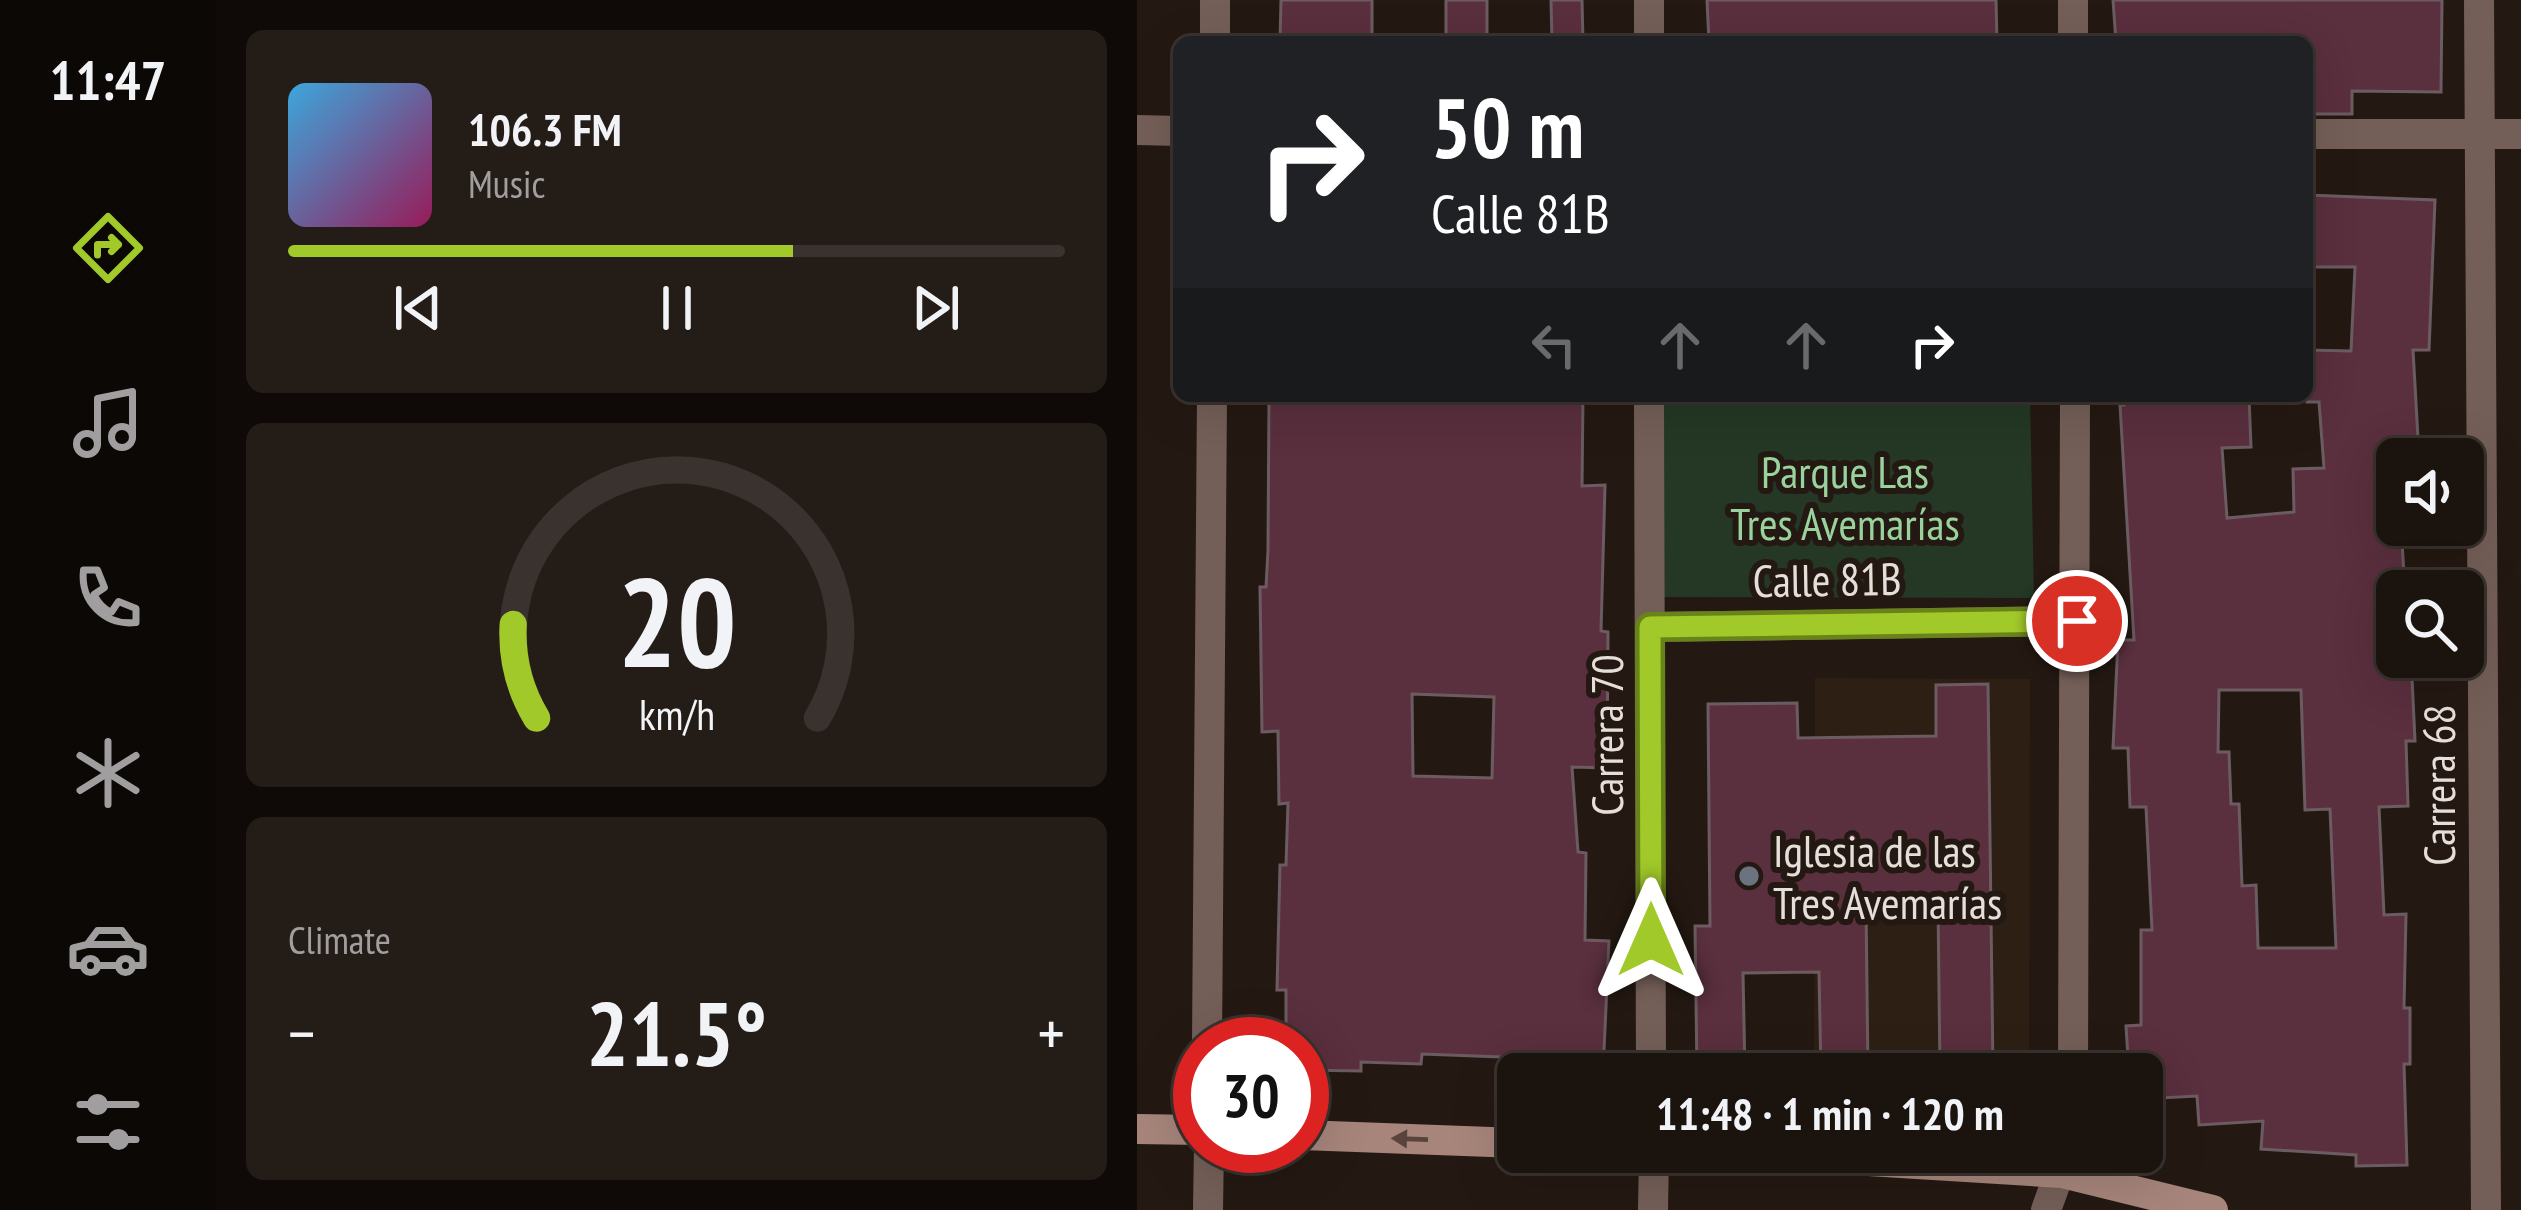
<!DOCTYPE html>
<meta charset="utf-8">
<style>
body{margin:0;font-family:"PT Sans Narrow",sans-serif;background:#241c17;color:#f1f3f6;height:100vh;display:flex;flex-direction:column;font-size:45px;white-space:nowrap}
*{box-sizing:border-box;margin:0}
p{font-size:39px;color:#a09e9e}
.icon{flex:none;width:66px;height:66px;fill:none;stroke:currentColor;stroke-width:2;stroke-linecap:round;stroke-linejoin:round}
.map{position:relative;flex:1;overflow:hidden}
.panel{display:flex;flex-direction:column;gap:30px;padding:30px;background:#0f0a08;width:921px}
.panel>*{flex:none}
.hud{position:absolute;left:36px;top:36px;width:1140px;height:366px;border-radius:18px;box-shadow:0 12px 48px #0002,0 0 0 3px #39322e;background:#202124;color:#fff;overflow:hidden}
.buttons{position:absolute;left:1239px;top:438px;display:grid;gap:24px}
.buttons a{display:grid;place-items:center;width:108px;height:108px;border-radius:18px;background:#1b130e;box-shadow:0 12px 48px #0002,0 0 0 3px #39322e;font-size:60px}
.speed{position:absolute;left:36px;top:1017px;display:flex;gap:24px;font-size:60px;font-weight:700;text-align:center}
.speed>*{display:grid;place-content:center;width:156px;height:156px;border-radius:50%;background:#1b130e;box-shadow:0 12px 48px #0002,0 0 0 3px #39322e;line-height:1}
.speed .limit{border:18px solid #d22;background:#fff;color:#111}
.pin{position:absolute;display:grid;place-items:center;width:102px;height:102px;color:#fff;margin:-51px;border:6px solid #fff;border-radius:50%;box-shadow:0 3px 12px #0007}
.me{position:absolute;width:132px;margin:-66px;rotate:0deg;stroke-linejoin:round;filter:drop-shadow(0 0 9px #0008)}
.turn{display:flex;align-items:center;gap:42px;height:252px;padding:0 60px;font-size:54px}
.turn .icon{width:156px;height:156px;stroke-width:2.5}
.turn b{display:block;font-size:84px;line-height:102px}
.lanes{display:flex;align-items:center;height:114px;padding:0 60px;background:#0003;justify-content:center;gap:60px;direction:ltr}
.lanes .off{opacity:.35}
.big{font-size:90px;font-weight:700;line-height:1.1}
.panel .widget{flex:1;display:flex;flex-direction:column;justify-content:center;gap:18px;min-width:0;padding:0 42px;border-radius:18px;background:#241c17}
.panel .dial{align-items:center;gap:0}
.dial svg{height:312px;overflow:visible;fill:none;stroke:#39322e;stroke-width:7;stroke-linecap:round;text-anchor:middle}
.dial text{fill:#f1f3f6;stroke:none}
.song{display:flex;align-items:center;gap:36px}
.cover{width:144px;height:144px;border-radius:18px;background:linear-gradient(135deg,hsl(200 70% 55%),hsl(330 70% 35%))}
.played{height:12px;border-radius:6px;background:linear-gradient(90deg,#a1c92a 65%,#39322e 65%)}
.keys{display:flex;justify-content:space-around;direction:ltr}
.heat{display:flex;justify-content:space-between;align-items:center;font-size:66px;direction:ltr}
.trip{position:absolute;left:360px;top:1053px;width:666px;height:120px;border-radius:18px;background:#1b130e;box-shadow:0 12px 48px #0002,0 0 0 3px #39322e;font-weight:700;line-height:120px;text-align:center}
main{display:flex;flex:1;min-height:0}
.tabs{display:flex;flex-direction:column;width:216px;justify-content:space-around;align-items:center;background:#0b0806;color:#a09e9e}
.tabs .icon{width:84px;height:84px}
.tabs .current{color:#a1c92a}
.tabs b{font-size:54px;color:#f1f3f6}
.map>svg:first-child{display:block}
.education{fill:#2d1f13}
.green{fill:#243825}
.building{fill:#5a2f3e;stroke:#6c5c61;stroke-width:3;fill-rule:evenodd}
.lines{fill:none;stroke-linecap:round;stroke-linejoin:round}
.street{stroke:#745f58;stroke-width:30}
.secondary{stroke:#a7857b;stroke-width:30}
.oneway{fill:#58443c}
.route-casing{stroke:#69831b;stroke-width:30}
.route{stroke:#a1c92a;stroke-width:21}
.worship-dot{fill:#6b7280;stroke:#241912;stroke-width:4.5}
.labels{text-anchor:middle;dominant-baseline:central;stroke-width:12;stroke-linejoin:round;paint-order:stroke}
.park-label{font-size:45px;fill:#99d29c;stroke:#241912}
.street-label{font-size:45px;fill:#e6deda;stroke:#241912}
.poi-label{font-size:45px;fill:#e6deda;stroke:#241912;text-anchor:start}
</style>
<main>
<nav class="tabs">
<b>11:47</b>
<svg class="icon current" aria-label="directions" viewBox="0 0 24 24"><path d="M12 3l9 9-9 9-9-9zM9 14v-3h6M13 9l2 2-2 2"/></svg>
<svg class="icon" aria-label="music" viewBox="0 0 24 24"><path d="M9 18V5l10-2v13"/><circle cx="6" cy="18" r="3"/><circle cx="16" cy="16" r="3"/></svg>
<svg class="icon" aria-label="phone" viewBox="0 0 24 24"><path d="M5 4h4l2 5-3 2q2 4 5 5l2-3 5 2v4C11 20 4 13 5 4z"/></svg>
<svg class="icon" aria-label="climate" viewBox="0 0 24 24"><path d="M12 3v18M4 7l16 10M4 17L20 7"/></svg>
<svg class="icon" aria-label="car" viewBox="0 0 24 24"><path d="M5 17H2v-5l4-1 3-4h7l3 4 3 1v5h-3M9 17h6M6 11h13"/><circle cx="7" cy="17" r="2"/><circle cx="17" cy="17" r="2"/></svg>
<svg class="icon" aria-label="filters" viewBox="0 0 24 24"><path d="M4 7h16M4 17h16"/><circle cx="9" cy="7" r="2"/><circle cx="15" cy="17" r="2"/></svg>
</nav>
<section class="panel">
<div class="widget">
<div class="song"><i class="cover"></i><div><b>106.3 FM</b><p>Music</p></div></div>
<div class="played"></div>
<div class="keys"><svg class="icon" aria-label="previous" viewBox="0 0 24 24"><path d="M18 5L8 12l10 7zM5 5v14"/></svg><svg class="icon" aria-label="pause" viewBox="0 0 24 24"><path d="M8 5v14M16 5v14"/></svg><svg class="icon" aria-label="next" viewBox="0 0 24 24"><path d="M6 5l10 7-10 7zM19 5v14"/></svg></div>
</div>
<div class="widget dial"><svg viewBox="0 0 100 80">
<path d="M14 69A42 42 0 1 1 86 69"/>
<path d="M14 69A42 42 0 0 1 8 45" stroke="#a1c92a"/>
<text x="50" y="56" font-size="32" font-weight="700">20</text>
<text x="50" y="72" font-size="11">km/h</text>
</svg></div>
<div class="widget"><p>Climate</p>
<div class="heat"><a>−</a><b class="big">21.5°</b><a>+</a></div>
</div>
</section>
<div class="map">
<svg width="1384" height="1210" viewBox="0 0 1384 1210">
<rect width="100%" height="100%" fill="#241912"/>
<!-- education -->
<polygon class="education" points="678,678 893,679 892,1074 677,1074"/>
<!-- green -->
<polygon class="green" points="521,396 893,396 897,598 522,597"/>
<!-- building -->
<g class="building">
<polygon points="144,0 235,0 235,42 143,42"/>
<rect x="309" y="0" width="41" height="42"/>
<polygon points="414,0 445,0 446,42 415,42"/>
<polygon points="570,0 859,0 860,42 572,42"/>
<polygon points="976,0 1305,0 1304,92 1215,91 1215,114 1170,114 1170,42 979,42"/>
<path d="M 1170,195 L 1298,200 L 1292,350 L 1276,350 L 1282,456 L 1260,458 L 1260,525 L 1264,525 L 1268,591 L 1260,591 L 1260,657 L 1274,657 L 1278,741 L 1269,741 L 1271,806 L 1242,807 L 1247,915 L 1269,914 L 1267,1008 L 1273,1008 L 1273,1064 L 1267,1064 L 1270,1165 L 1219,1166 L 1219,1155 L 1124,1149 L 1126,1121 L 1062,1125 L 1060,1096 L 1005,1099 L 1005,1074 L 992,1074 L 989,1026 L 1004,1025 L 1004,930 L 1015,930 L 1009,807 L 993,807 L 991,748 L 976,748 L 981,640 L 997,640 L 983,405 L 987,405 L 987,396 L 1112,396 L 1114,447 L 1085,448 L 1090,518 L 1157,512 L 1156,469 L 1187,468 L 1182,402 L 1170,402 L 1170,350 L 1214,351 L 1218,267 L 1170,267 ZM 1082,690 L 1164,690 L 1168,810 L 1193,809 L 1199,948 L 1121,948 L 1119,885 L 1105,886 L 1102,804 L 1094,804 L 1092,752 L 1081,752 Z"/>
<path d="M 132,396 L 446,396 L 445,486 L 468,485 L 464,631 L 471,632 L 470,768 L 435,767 L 441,852 L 449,853 L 448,940 L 472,941 L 466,1072 L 364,1068 L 364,1057 L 285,1054 L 284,1064 L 224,1062 L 224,1071 L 165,1070 L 165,1044 L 149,1044 L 149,990 L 140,990 L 143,865 L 149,865 L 151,803 L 142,804 L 141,731 L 125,732 L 123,587 L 129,587 L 131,550 ZM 275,694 L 357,697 L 355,778 L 276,776 Z"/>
<polygon points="851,684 856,1071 803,1072 801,905 729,906 731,1074 684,1074 682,972 606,973 608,1074 560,1074 558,926 573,926 571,704 660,703 661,738 799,736 799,685"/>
</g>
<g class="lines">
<!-- street -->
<g class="street">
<polyline points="1342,0 1349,1210"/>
<polyline points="78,42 78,0"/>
<polyline points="512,42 512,0"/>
<polyline points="936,42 936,0"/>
<polyline points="0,130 42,131"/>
<polyline points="1170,134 1384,134"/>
<polyline points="512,396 514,1074"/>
<polyline points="513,627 940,621"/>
<polyline points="70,1044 75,396"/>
<polyline points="936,1074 938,396"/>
<polyline points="71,1210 72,1146"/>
<polyline points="516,1210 517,1152"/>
<polyline points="909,1210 930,1152"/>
</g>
<!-- secondary -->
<g class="secondary">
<polyline points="0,1129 63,1130"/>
<polyline points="165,1135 381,1143"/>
<polyline points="586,1152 925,1173 1076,1210"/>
</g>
</g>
<!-- one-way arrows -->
<defs><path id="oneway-solid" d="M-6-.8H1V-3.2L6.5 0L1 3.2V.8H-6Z" transform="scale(3)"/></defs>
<use class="oneway" href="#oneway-solid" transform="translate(273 1139) rotate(-178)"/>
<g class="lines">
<defs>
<polyline id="route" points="514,940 513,627 940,621"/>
</defs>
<!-- route casing -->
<use href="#route" class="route-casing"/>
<!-- route -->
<use href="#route" class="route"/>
</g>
<!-- markers -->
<circle class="worship-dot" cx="612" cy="876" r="12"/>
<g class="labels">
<!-- park labels -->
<g class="park-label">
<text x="708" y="471">Parque Las<tspan x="708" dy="52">Tres Avemarías</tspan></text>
</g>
<!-- street labels -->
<g class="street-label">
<text transform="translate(690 579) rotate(-1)">Calle 81B</text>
<text transform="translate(469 735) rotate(-90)">Carrera 70</text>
<text transform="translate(1301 785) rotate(-90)">Carrera 68</text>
</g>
<!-- poi labels -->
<g class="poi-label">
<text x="636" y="850">Iglesia de las<tspan x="636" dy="52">Tres Avemarías</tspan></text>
</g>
</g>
</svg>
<div class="buttons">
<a><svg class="icon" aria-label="sound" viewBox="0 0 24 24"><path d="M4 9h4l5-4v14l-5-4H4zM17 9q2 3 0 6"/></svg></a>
<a><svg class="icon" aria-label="search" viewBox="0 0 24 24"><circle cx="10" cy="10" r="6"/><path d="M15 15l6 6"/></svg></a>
</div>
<div class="speed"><div class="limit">30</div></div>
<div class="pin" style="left:940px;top:621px;background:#d93025"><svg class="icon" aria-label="arrive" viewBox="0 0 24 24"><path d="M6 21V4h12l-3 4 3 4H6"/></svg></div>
<svg class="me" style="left:514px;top:940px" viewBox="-20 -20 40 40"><path d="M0-17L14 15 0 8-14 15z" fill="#a1c92a" stroke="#fff" stroke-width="4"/></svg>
<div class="trip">11:48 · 1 min · 120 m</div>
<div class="hud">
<div class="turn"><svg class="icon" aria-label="right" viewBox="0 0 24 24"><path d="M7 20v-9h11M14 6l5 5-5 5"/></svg><div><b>50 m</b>Calle 81B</div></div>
<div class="lanes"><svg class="icon off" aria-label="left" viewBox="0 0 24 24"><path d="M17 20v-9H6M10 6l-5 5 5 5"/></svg><svg class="icon off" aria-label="ahead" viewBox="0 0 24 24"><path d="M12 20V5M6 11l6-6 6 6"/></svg><svg class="icon off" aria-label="ahead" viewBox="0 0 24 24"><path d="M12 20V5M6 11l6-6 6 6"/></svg><svg class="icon" aria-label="right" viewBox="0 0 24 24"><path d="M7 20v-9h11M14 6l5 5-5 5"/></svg></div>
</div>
</div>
</main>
